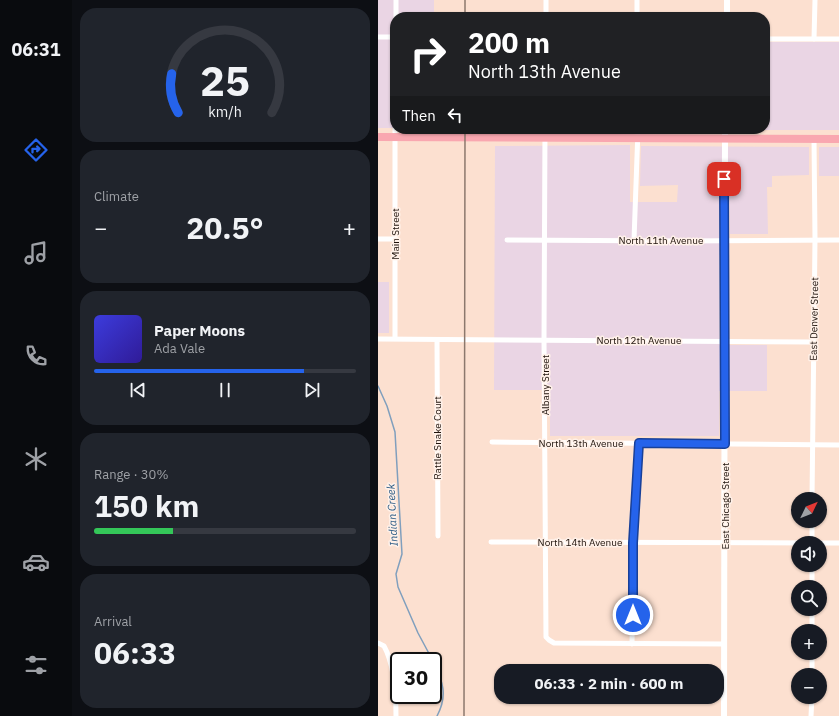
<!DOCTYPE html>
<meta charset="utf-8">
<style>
body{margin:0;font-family:"IBM Plex Sans",sans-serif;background:#20242c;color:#f1f3f6;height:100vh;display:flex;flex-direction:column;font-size:15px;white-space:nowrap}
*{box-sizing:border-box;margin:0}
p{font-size:13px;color:#9ea1a6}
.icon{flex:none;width:22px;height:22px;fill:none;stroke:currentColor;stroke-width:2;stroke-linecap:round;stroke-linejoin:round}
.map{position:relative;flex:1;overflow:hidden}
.details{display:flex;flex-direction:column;gap:8px;padding:8px;background:#0d0f14;width:306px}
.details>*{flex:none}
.banner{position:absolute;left:12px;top:12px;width:380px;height:122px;border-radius:16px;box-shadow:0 1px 3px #0004;background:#202124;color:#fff;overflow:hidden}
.needle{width:26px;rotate:47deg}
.buttons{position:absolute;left:413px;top:492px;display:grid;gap:8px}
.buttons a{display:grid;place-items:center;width:36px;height:36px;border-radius:50%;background:#171b24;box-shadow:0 1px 3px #0004;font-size:20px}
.speed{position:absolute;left:12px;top:652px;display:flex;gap:8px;font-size:20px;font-weight:700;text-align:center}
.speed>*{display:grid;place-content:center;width:52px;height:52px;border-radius:50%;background:#171b24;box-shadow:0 1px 3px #0004;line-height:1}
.speed .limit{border:2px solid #111;border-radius:6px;background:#fff;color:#111}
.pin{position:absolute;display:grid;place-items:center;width:34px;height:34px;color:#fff;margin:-17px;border-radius:8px;box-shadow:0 2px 6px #0006}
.me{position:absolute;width:44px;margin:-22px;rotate:0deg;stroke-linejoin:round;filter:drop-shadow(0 0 3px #0008)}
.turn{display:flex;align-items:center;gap:14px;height:84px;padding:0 12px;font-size:18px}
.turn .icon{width:52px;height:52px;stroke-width:2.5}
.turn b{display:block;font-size:28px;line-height:34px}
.then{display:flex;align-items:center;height:38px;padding:0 12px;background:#0003;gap:8px;font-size:15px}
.big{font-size:30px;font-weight:700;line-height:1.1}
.details .tile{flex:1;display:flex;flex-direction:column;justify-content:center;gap:6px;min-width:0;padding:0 14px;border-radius:16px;background:#20242c}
.details .dial{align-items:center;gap:0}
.dial svg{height:104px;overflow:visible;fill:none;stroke:#363941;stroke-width:7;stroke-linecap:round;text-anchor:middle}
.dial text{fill:#f1f3f6;stroke:none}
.song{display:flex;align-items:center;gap:12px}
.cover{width:48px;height:48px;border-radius:6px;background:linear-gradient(135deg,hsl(240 70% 55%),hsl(250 70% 35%))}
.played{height:4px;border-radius:2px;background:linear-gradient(90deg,#2563eb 80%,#363941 80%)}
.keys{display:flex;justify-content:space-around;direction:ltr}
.heat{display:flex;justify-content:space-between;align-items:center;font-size:22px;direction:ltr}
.charge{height:6px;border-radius:3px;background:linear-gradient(90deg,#34c759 30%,#363941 0)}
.trip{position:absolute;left:116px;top:664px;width:230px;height:40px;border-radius:16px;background:#171b24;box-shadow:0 1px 3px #0004;font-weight:700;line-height:40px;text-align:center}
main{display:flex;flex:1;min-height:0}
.tab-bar{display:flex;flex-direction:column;width:72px;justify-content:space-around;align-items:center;background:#090b0e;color:#9ea1a6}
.tab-bar .icon{width:28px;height:28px}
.tab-bar .on{color:#2563eb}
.tab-bar b{font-size:18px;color:#f1f3f6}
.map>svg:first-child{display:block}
.commercial{fill:#ead5e4}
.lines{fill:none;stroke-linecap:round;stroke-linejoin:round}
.stream{stroke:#809fbd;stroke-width:1.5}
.minor{stroke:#fff;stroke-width:5}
.tertiary{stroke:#fff;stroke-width:6}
.primary{stroke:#f9a7b0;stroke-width:8}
.rail{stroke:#8c786d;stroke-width:1.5}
.route-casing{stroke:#184099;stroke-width:10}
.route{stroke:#2563eb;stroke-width:7}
.labels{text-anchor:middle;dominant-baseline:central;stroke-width:3;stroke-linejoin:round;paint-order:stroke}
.street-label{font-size:10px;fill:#1e120b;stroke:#fff1e9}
.water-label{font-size:11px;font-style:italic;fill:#2c5b85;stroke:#fff1e9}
</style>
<main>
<nav class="tab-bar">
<b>06:31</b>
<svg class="icon on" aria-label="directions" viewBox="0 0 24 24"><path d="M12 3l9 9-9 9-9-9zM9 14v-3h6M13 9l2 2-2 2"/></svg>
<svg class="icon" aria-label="music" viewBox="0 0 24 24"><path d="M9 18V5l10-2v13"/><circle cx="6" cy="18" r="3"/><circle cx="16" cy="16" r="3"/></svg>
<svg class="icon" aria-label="phone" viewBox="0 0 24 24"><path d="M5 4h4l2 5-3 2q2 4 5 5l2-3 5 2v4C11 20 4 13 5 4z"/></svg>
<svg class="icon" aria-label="climate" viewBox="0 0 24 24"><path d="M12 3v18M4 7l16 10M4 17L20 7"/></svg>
<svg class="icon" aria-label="car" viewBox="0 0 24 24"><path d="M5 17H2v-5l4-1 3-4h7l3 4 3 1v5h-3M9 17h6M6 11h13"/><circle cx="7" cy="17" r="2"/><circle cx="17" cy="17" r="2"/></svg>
<svg class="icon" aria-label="filters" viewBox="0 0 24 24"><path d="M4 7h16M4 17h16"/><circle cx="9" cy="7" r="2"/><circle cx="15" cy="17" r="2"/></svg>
</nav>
<section class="details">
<div class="tile dial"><svg viewBox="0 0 100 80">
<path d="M14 69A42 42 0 1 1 86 69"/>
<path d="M14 69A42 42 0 0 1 9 39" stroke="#2563eb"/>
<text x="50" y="56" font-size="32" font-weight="700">25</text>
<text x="50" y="72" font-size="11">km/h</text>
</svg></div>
<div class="tile"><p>Climate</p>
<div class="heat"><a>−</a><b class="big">20.5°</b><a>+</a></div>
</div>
<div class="tile">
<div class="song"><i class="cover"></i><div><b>Paper Moons</b><p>Ada Vale</p></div></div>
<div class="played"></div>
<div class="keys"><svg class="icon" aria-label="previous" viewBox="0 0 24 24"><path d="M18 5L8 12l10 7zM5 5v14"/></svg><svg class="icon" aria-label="pause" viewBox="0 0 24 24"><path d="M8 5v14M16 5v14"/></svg><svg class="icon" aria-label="next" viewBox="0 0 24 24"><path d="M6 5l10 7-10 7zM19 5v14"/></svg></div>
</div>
<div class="tile"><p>Range · 30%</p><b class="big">150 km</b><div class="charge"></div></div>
<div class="tile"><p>Arrival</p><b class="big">06:33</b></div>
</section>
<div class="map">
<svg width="461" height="716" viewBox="0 0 461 716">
<rect width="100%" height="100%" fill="#fce0d0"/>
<!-- commercial -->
<g class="commercial">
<polygon points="0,0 56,0 56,17 17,17 17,128 0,128"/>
<polygon points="387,42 461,42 461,130 300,130 387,129"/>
<polygon points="252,145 252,202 299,202 300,185 262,186 263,146 431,147 431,175 394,176 394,187 389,187 390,234 352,234 351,187 341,187 341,345 389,345 389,391 341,391 341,436 172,436 172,390 116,390 117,146"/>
<rect x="441" y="147" width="20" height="29"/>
<rect x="0" y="282" width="11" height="51"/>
</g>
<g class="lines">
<!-- stream -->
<g class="stream">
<polyline points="0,386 9,406 17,432 24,554 18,574 20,587 40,633 55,661"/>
<path d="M 55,661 C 65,681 70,696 59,716"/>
</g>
<!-- minor -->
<g class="minor">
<polyline points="259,0 259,17"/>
<polyline points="18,17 18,0"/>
<polyline points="168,17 168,0"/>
<polyline points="0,37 17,37"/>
<polyline points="387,39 461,39"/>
<polyline points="436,39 437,0"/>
<polyline points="167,129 166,340 168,637 171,640 176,643 346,644"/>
<polyline points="0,239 18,239"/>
<polyline points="129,240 303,241 461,240"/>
<polyline points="256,240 260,129"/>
<polyline points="17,338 17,129"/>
<polyline points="0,339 435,342"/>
<polyline points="59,340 60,536"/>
<polyline points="114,442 461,445"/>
<polyline points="434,499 437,239 436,139"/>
<polyline points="113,542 434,543"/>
<polyline points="434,543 434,521"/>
<polyline points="442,543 461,543"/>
<polyline points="434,587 434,565"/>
<polyline points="434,631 434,609"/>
<path d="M 0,643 L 6,646 C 16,664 18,695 18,716"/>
<polyline points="254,644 255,543 261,443"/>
<polyline points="434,675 434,653"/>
<polyline points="433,716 434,697"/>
</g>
<!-- tertiary -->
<g class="tertiary">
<polyline points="349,17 349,0"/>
<polyline points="346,716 347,129"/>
</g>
<!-- primary -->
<polyline class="primary" points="0,137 461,139"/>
<!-- rail -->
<g class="rail">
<polyline points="87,17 87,0"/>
<polyline points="86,716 87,129"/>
</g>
</g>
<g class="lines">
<defs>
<polyline id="route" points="255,615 255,543 261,443 347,444 346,179"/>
</defs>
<!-- route casing -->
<use href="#route" class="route-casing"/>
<!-- route -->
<use href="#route" class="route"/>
</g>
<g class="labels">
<!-- street labels -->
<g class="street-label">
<text transform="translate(17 234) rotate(-90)">Main Street</text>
<text x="283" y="240">North 11th Avenue</text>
<text transform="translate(436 319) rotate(-89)">East Denver Street</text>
<text x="261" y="340">North 12th Avenue</text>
<text transform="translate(167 385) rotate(-90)">Albany Street</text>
<text transform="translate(59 438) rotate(-90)">Rattle Snake Court</text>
<text x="203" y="443">North 13th Avenue</text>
<text transform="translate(347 506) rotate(-90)">East Chicago Street</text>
<text x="202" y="542">North 14th Avenue</text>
</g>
<!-- water labels -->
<g class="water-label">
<text transform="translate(14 515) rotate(-93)">Indian Creek</text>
</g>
</g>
</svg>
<div class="buttons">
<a><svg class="needle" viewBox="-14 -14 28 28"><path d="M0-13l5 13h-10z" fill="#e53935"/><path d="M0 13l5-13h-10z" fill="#9ea1a6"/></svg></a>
<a><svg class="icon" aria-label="sound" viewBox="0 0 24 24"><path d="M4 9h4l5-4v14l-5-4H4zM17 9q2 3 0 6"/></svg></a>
<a><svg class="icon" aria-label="search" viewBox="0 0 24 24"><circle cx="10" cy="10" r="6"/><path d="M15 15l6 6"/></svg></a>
<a>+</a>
<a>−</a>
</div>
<div class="speed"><div class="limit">30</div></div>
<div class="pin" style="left:346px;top:179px;background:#d93025"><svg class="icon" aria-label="arrive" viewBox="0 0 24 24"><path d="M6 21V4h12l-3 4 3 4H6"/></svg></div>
<svg class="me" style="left:255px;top:615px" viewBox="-20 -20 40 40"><circle r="17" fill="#2563eb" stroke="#fff" stroke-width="3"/><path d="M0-11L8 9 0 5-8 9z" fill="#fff"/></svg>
<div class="trip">06:33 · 2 min · 600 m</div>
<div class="banner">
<div class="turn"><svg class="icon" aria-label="right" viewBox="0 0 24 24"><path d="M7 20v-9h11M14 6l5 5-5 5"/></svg><div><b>200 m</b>North 13th Avenue</div></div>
<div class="then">Then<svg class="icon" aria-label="left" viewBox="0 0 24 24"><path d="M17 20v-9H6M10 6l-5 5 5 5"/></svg></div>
</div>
</div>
</main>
